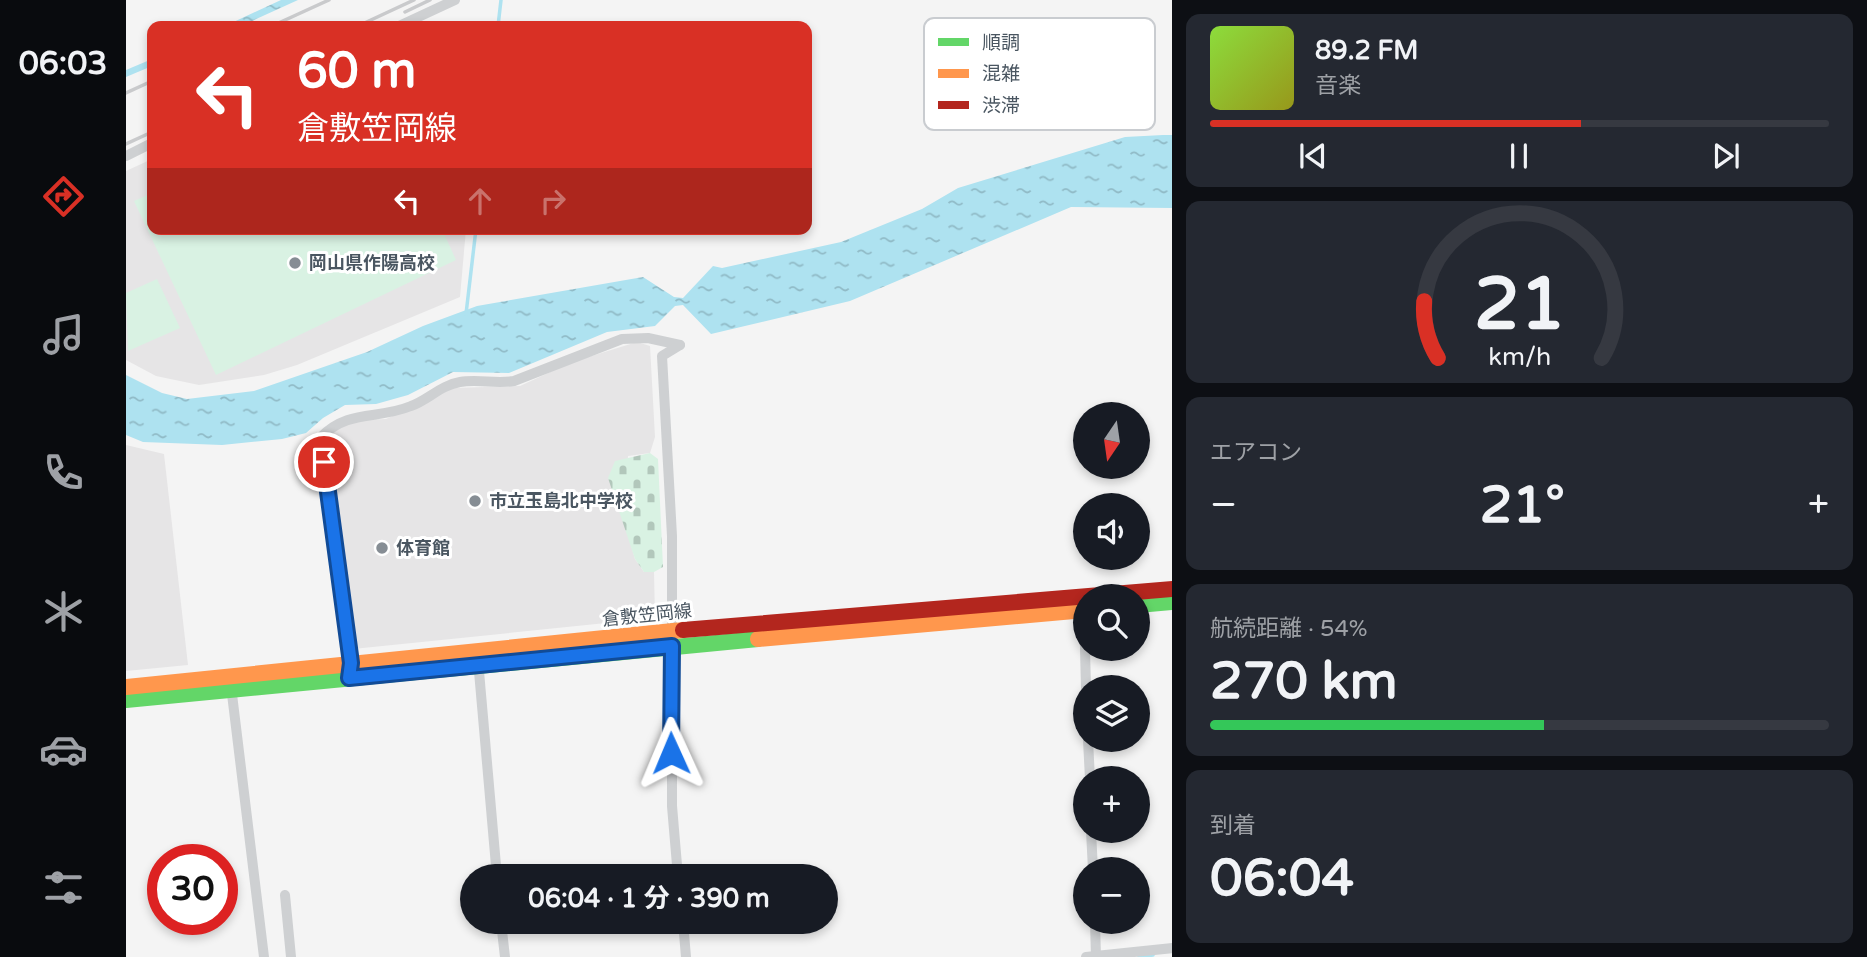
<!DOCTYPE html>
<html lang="ja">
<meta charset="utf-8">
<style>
body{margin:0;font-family:"Varela Round","Noto Sans JP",sans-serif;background:#242831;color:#f1f3f6;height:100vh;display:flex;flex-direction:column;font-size:26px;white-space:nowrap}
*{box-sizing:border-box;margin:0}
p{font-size:23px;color:#9ea1a6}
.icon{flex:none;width:38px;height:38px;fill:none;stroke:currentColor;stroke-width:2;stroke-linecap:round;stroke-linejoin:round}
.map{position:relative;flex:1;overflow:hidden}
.panel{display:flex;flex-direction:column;gap:14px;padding:14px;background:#0d0f14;width:695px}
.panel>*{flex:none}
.banner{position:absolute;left:21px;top:21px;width:665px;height:214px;border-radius:14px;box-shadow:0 4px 10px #0003;background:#d93025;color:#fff;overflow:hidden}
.needle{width:46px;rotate:193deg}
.tools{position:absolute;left:947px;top:402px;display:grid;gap:14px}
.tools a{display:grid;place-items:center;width:77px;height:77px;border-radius:50%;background:#171b24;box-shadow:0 4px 10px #0003;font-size:35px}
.speed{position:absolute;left:21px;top:844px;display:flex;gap:14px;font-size:35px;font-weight:700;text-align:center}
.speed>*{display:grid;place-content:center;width:91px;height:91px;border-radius:50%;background:#171b24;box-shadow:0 4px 10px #0003;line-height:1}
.speed .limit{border:10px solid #d22;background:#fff;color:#111}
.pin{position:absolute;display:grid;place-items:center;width:60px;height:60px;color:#fff;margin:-30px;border:4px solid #fff;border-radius:50%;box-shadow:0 2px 7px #0007}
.me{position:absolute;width:77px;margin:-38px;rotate:359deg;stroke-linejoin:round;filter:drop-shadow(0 0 5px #0008)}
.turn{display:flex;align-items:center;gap:24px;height:147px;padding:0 35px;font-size:32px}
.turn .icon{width:91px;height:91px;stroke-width:2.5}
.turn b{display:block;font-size:49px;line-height:60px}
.lanes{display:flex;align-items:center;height:66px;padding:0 35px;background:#0003;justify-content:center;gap:35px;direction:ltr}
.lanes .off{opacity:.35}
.big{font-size:52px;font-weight:700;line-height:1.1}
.panel .tile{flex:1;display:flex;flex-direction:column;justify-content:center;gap:10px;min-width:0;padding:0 24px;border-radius:14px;background:#242831}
.panel .dial{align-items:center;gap:0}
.dial svg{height:182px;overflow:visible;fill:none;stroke:#363941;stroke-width:7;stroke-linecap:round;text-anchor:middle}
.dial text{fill:#f1f3f6;stroke:none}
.song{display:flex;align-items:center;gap:21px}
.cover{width:84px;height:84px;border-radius:10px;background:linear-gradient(135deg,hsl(90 70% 55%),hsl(60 70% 35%))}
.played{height:7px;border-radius:4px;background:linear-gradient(90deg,#d93025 60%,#363941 60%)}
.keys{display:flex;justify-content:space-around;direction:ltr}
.heat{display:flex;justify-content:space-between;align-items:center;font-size:38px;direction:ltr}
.charge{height:10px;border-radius:5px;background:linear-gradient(90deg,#34c759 54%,#363941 0)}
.trip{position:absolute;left:334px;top:864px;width:378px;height:70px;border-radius:35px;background:#171b24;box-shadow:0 4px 10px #0003;font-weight:700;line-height:70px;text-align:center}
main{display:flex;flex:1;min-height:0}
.menu{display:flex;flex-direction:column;width:126px;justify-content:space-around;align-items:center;background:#090b0e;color:#9ea1a6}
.menu .icon{width:49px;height:49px}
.menu .on{color:#d93025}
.menu b{font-size:32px;color:#f1f3f6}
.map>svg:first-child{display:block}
.education{fill:#e6e5e6}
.cemetery{fill:url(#cemetery-stones)}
.pitch{fill:#d9f2e3}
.water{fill:url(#water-ripples)}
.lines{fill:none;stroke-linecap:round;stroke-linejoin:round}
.stream{stroke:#aee2f0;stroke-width:3.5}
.street{stroke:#ced0d2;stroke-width:10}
.fast{stroke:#63d668;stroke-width:16}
.slow{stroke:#ff974d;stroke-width:16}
.jam{stroke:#b3261e;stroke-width:16}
.rail{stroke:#c9cacc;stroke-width:3.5}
.route-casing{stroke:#114b97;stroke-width:18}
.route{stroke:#1a73e8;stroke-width:12}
.poi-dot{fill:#868d94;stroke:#fff;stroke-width:2.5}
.labels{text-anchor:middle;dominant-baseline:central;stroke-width:6;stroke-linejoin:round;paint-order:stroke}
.poi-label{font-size:18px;font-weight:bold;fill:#4a5661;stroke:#fff;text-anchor:start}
.street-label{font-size:18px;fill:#4a5661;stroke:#fff}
.key{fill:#fff;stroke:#c9ccd0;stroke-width:2}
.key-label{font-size:19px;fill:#4a5661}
</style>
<main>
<nav class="menu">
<b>06:03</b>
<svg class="icon on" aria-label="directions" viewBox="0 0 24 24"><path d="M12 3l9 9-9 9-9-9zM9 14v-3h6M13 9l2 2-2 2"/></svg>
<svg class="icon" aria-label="music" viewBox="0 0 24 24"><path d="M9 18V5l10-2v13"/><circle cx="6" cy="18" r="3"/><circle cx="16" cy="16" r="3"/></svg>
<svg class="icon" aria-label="phone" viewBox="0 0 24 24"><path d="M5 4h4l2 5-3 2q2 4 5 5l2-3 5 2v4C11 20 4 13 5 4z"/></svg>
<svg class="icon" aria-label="climate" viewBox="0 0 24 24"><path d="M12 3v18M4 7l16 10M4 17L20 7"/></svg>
<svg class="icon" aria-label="car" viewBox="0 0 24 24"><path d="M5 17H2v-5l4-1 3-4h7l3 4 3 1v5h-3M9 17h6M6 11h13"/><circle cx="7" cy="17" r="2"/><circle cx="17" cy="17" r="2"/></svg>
<svg class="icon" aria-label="filters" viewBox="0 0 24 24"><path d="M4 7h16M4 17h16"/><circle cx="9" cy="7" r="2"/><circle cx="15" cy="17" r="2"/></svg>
</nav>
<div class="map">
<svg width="1047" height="957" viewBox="0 0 1047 957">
<defs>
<pattern id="cemetery-stones" width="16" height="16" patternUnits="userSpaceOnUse" patternTransform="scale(1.75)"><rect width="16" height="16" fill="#d9f2e3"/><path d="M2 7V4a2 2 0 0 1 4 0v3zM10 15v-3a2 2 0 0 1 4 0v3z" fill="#b2c7bb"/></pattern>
<pattern id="water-ripples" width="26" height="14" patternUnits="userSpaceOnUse" patternTransform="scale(1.75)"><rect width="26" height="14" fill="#aee2f0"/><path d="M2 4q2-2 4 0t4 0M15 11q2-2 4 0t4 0" fill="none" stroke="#90bac6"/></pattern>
</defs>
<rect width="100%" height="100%" fill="#f4f4f4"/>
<!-- education -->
<g class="education">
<polygon points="26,159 26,229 340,229 334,297 171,365 138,375 73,385 30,376 0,360 0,171"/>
<polygon points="511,342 524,346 529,437 524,453 502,456 499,524 509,559 518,572 528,572 529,618 227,649 199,441 210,428 232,420 260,419 326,388 394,386 446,362"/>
<polygon points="0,445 38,454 62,665 0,671"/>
</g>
<!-- cemetery -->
<polygon class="cemetery" points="524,453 532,459 537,567 528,572 518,572 509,559 482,478 489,461"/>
<!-- pitch -->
<g class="pitch">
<polygon points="26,193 26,229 316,229 330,260 90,375 8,201"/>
<polygon points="31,279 54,328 2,351 0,293"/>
</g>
<!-- water -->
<g class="water">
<polygon points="155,0 172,0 115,26 99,26"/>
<polygon points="26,59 26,66 0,77 0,70"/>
<polygon points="1037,135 1046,135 1046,208 945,207 724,301 585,334 557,305 549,306 529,326 481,332 383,373 327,372 282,395 250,404 219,405 197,418 180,433 156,439 96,445 17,442 0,435 0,375 36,393 61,399 128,391 241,352 297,326 351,306 517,277 548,297 557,298 587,266 596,268 715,242 796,209 832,188 999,137"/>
</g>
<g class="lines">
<!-- stream -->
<g class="stream">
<polyline points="372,26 375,0"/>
<polyline points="340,314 350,229"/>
<polyline points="1013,957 1027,955"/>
</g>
<!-- street -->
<g class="street">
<polyline points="273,26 329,0"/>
<polyline points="0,156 26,143"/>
<polyline points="958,610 959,647"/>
<polyline points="959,649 960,688"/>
<polyline points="352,660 371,877"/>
<path d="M 224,669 L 195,437 C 223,409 251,420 285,406 C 302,400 315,385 334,382 C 352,379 370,384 388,381 L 496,339 L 522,338 L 554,345"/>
<polyline points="105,686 138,957"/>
<polyline points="962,740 964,779"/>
<polyline points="965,831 967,870"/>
<polyline points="552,877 546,806 546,536 536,356 554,345"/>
<polyline points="159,895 165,957"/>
<polyline points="375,922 379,957"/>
<polyline points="557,922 560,957"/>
<polyline points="969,922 970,957"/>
<polyline points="960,957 1047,948"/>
</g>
<!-- fast -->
<g class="fast">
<polyline points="1012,605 1047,602"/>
<polyline points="0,700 632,639"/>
</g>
<!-- slow -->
<g class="slow">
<polyline points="632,639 959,610"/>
<polyline points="0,687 557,630"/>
</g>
<!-- jam -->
<polyline class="jam" points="557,630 1047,589"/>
<!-- rail -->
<g class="rail">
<polyline points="279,12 304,0"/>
<polyline points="146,26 203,0"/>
<polyline points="232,26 288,0"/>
<polyline points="0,93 26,81"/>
<polyline points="0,144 26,132"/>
</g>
</g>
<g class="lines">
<defs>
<polyline id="route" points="198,462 225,663 223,678 546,646 545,753"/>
</defs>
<!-- route casing -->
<use href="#route" class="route-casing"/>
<!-- route -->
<use href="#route" class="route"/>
</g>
<!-- markers -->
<g class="poi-dot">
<circle cx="169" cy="263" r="7"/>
<circle cx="349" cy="501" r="7"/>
<circle cx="256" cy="548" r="7"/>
</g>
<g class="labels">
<!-- poi labels -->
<g class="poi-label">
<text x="183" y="263">岡山県作陽高校</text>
<text x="363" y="501">市立玉島北中学校</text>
<text x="270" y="548">体育館</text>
</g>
<!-- street labels -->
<g class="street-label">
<text transform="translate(521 615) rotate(-6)">倉敷笠岡線</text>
</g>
</g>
<!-- legend -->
<rect x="798" y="18" width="231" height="112" rx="10" class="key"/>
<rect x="812" y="38" width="31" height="8" fill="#63d668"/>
<rect x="812" y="69" width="31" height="9" fill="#ff974d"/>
<rect x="812" y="101" width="31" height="8" fill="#b3261e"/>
<g class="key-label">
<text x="856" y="49">順調</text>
<text x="856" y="80">混雑</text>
<text x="856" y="112">渋滞</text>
</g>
</svg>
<div class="tools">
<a><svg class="needle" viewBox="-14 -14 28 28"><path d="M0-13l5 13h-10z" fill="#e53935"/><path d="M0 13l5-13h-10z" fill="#9ea1a6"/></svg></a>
<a><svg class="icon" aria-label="sound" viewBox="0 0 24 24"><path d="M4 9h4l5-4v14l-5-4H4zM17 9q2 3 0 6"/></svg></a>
<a><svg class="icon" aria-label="search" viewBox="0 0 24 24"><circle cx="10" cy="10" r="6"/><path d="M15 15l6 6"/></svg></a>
<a><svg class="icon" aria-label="layers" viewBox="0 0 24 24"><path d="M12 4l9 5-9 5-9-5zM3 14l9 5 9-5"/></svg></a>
<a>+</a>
<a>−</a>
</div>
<div class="speed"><div class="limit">30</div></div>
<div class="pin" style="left:198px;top:462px;background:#d93025"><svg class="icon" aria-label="arrive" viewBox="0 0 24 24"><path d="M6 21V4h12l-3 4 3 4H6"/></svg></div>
<svg class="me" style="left:545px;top:753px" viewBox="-20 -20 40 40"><path d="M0-17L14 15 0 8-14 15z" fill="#1a73e8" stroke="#fff" stroke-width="4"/></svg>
<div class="trip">06:04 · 1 分 · 390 m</div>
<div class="banner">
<div class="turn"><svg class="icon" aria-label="left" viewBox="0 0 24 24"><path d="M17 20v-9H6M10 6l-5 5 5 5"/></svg><div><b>60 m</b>倉敷笠岡線</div></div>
<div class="lanes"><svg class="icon" aria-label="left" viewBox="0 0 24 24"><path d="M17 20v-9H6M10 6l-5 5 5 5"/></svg><svg class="icon off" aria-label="ahead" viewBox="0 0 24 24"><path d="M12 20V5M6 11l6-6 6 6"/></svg><svg class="icon off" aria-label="right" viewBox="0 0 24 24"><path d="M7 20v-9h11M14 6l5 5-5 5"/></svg></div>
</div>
</div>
<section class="panel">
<div class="tile">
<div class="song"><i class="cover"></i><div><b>89.2 FM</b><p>音楽</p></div></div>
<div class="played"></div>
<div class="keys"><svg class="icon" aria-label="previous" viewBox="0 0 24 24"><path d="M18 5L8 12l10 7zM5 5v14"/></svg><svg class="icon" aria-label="pause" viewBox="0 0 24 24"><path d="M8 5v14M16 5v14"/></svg><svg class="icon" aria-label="next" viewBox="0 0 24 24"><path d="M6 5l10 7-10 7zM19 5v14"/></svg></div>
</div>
<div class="tile dial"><svg viewBox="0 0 100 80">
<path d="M14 69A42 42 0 1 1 86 69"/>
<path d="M14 69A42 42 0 0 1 8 44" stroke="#d93025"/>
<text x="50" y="56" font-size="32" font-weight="700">21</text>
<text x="50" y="72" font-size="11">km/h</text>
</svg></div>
<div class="tile"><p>エアコン</p>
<div class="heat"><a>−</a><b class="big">21°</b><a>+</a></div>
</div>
<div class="tile"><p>航続距離 · 54%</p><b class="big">270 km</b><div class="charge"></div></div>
<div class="tile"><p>到着</p><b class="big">06:04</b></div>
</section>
</main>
